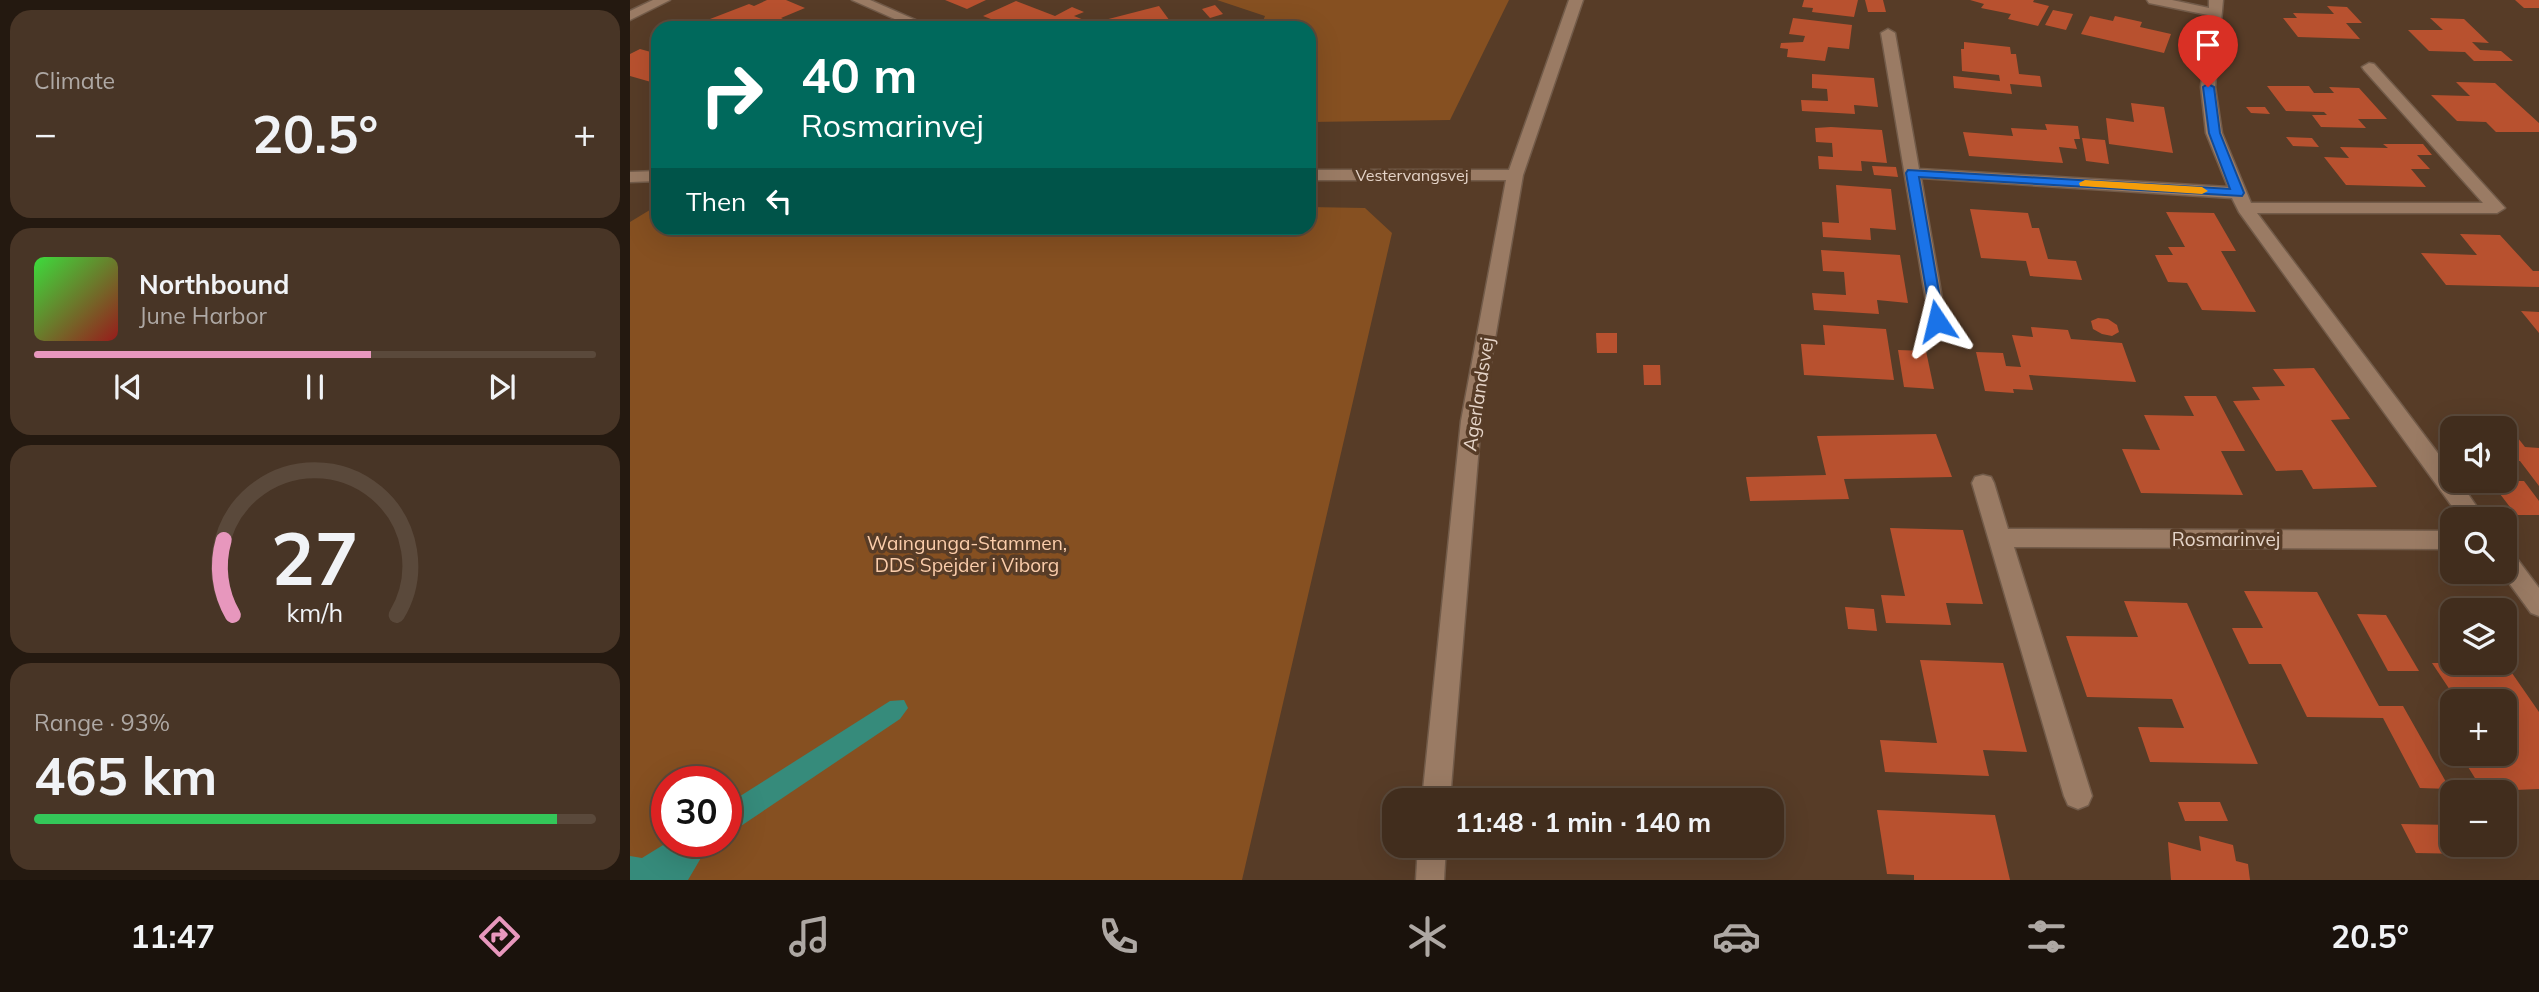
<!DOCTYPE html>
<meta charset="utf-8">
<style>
body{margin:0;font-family:Mulish,sans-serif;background:#483526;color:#f1f3f6;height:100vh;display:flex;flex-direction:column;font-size:26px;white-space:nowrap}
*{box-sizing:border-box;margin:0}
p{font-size:23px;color:#aea8a4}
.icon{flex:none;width:38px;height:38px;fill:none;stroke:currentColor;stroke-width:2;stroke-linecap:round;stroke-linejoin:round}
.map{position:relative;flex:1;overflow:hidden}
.panel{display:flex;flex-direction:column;gap:10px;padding:10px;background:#241910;width:630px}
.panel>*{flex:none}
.top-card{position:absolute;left:21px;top:21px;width:665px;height:214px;border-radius:21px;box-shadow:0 7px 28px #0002,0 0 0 2px #5a493b;background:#00695c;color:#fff;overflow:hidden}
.fabs{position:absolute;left:1810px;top:416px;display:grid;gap:14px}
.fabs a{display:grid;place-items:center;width:77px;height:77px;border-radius:14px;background:#412d1d;box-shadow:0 7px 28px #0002,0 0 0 2px #5a493b;font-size:35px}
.speed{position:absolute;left:21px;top:766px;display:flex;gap:14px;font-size:35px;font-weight:700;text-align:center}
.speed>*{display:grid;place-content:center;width:91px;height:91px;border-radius:50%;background:#412d1d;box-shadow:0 7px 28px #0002,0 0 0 2px #5a493b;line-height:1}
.speed .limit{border:10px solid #d22;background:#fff;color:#111}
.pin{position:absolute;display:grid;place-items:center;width:60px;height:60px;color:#fff;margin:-72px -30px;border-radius:50% 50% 50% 0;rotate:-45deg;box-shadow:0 0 7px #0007}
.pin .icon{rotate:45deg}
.me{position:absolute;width:77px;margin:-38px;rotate:350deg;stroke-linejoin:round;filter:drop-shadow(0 0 5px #0008)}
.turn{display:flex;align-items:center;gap:24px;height:147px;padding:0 35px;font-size:32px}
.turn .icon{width:91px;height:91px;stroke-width:2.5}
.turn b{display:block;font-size:49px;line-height:60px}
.then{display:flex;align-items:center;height:66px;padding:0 35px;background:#0003;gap:14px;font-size:26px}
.big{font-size:52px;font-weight:700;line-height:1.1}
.panel .widget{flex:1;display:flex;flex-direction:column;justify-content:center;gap:10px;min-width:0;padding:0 24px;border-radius:21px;background:#483526}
.panel .dial{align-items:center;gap:0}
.dial svg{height:182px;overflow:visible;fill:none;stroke:#5a493b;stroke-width:7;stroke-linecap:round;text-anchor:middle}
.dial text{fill:#f1f3f6;stroke:none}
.song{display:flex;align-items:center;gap:21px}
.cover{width:84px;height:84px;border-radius:10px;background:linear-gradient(135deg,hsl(120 70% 55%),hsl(0 70% 35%))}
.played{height:7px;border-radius:4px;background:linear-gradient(90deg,#e797bd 60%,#5a493b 60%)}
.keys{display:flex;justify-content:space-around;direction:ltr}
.heat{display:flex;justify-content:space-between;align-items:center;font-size:38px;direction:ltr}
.charge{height:10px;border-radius:5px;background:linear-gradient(90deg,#34c759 93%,#5a493b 0)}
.trip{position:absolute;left:752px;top:788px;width:402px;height:70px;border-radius:21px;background:#412d1d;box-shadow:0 7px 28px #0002,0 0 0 2px #5a493b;font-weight:700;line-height:70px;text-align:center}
.tab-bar{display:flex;height:112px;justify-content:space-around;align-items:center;background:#1a120c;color:#aea8a4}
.tab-bar .icon{width:49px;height:49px}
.tab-bar .on{color:#e797bd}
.tab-bar b{font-size:32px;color:#f1f3f6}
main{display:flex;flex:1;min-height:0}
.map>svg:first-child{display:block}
.green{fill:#865021;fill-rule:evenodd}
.water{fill:#368b7b}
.building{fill:#b8512f}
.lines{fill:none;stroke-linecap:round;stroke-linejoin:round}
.minor-casing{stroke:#725b49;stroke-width:3}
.minor{fill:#9a7b64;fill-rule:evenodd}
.route{fill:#1a73e8;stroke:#114b97;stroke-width:2}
.slow{fill:#f59e0b}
.labels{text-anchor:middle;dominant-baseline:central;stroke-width:7;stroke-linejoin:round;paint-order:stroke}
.far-street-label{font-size:16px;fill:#e5d4c8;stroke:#573c27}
.street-label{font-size:19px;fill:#e5d4c8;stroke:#573c27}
.park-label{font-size:19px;fill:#fbcdab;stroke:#573c27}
</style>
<main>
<section class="panel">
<div class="widget"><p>Climate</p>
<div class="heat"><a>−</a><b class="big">20.5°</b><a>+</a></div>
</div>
<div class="widget">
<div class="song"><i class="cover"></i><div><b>Northbound</b><p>June Harbor</p></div></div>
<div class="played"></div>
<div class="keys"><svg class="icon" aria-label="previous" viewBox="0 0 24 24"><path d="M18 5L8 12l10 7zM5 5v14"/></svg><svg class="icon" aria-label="pause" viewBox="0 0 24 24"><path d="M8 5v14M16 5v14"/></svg><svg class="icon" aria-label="next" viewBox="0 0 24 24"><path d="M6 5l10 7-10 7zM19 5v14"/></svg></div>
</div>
<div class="widget dial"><svg viewBox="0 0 100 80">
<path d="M14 69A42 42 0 1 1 86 69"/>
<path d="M14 69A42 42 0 0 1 10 36" stroke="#e797bd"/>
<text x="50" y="56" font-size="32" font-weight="700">27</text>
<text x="50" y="72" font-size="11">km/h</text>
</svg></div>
<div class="widget"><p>Range · 93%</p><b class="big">465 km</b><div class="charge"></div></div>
</section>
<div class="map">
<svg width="1909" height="880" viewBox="0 0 1909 880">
<rect width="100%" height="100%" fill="#573c27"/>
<!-- green -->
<g class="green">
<polygon points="587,0 879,0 820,120 679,122 679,28 630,28 635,16"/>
<path d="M 28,205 L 28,228 L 679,228 L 679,207 L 735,208 L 762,233 L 612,880 L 0,880 L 0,222 ZM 37,782 L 96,782 L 96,842 L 37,842 Z"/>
</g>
<!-- water -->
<g class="water">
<polygon points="274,700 278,708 270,719 96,836 96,805 260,701"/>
<polygon points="38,842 88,842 75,851 58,880 0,880 0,856 12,858"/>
</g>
<!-- building -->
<g class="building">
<polygon points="137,0 156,0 175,8 151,18 161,23 148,28 98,28 80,19 119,4 124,6"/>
<polygon points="315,0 356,0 337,9"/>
<polygon points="1174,0 1228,0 1224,17 1182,12 1183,8 1172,7"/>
<polygon points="1235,0 1253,0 1256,12 1238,12"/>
<polygon points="1340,0 1404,0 1403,2 1419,6 1408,26 1378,19 1381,14 1351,8 1354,4"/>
<polygon points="1885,0 1909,0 1909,8 1894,8"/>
<polygon points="386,1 425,16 442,7 454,12 444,16 459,22 448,28 423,28 436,20 421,28 384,28 353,16"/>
<polygon points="585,5 593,14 580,18 572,9"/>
<polygon points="529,6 545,28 462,28 459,24"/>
<polygon points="1697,6 1717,7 1732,23 1716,23 1730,39 1668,37 1653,18 1667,18 1663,13 1704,14"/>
<polygon points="1423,10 1443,14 1436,30 1415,25"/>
<polygon points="1460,16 1483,21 1485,16 1512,22 1510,27 1541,34 1534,53 1451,34"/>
<polygon points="1163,18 1222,25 1219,49 1198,47 1195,61 1157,57 1158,49 1150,48 1151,43 1173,42 1175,36 1159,34"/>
<polygon points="1800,18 1834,19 1859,43 1842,42 1850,50 1871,51 1883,61 1844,61 1835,52 1799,51 1778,30 1813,30"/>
<polygon points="1334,42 1380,47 1381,54 1386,54 1389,74 1410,76 1412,87 1380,84 1382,94 1324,88 1323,76 1370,81 1369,75 1332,71 1331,49 1334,49"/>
<polygon points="10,49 28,54 28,84 0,76 0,54"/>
<polygon points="1182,74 1244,78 1248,107 1224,105 1225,114 1172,111 1171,100 1198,101 1197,89 1182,88"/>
<polygon points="1826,82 1865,83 1909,123 1909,132 1866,132 1856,122 1827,121 1801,95 1840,96"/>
<polygon points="1637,86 1679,86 1684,93 1704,93 1699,87 1729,88 1757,119 1728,119 1736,128 1691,127 1682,115 1697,115 1694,112 1656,111"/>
<polygon points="1501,103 1534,107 1543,153 1479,144 1476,118 1504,122"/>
<polygon points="1616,107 1635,107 1640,114 1621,113"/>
<polygon points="1415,124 1448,126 1450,139 1444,139 1447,149 1429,147 1433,163 1339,156 1333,132 1383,136 1381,128 1417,130"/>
<polygon points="1201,127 1252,130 1257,163 1231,161 1232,171 1189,169 1188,156 1203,157 1202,143 1186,142 1185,128"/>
<polygon points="1656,137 1682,138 1689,147 1663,146"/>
<polygon points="1452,138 1475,140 1479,164 1456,161"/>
<polygon points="1753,144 1793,144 1802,155 1787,155 1800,169 1781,169 1796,187 1716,185 1694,157 1719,158 1710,147 1758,148"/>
<polygon points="1242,166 1266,167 1268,177 1244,175"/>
<polygon points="1206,185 1261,189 1266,230 1240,228 1241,240 1193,237 1192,222 1209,223"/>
<polygon points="1340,209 1398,213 1402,228 1409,228 1418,259 1446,261 1452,280 1400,276 1396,261 1351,258"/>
<polygon points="1536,212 1584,213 1606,251 1591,251 1626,312 1572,310 1557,283 1538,282 1525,255 1543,255 1538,247 1555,247"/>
<polygon points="1830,234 1870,235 1903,271 1909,271 1909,287 1816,285 1791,253 1847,255"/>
<polygon points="1191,250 1270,255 1278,303 1247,300 1249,314 1184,310 1182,293 1216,295 1214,272 1193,271"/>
<polygon points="1891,311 1909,312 1909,333"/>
<polygon points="1468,318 1478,319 1487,325 1489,332 1482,336 1472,334 1463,329 1461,321"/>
<polygon points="1193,325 1256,329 1264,380 1174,375 1171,344 1195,345"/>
<polygon points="1401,327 1438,330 1441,339 1492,343 1506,382 1399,375 1403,390 1383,389 1384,393 1355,391 1346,352 1373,353 1376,366 1391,367 1382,335 1403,337"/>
<polygon points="966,333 987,333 987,353 967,353"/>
<polygon points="1268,350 1296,351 1304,389 1274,387"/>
<polygon points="1013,365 1030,365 1031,385 1014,385"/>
<polygon points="1684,368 1720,419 1701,420 1747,487 1683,489 1672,470 1646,471 1603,401 1630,400 1622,387 1655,386 1643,369"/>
<polygon points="1554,396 1586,396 1615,451 1591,451 1613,495 1511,493 1492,449 1530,450 1514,415 1564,416"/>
<polygon points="1838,414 1869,414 1895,447 1909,448 1909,486 1890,461 1874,461 1874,429 1849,429"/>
<polygon points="1306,434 1322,477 1214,479 1219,499 1120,501 1116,477 1196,475 1187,436"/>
<polygon points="1874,481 1894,481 1909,501 1909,515 1886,515 1867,490 1879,489"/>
<polygon points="1260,528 1333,530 1353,604 1316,603 1321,625 1256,623 1251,595 1275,596"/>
<polygon points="1614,591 1687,592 1749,706 1773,706 1820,789 1790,788 1753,718 1677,717 1651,664 1619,664 1602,628 1633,628"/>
<polygon points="1494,601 1557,603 1628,764 1520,762 1508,727 1554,728 1542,699 1457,697 1436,636 1508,637"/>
<polygon points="1215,607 1244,609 1247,631 1218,629"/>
<polygon points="1727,614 1756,615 1789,671 1758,671"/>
<polygon points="1290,660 1373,663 1397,752 1353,750 1359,776 1255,772 1250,740 1307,743"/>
<polygon points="1802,663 1875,663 1909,712 1909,789 1885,790 1879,781 1848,783 1830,754 1874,754 1874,702 1828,702"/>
<polygon points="1548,802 1590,802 1598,821 1555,821"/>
<polygon points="1247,810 1365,815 1380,880 1284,880 1284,875 1257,874"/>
<polygon points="1771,824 1822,825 1822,845 1832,845 1837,854 1786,853"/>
<polygon points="1569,836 1603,845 1606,861 1618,864 1620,880 1541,880 1538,842 1571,851"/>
</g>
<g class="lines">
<defs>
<g id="minor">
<polygon points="23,0 40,0 0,20 0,11"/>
<polygon points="222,0 240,0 304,28 285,28"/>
<polygon points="939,0 953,0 893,175 851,421 820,800 792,800 831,421 876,180 679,180 679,170 879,170"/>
<polygon points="1517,0 1542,0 1579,8 1579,0 1593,0 1585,87 1592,133 1621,203 1853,203 1734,70 1732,67 1739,63 1744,64 1875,208 1867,213 1627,213 1822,472 1822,481 1829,481 1856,520 1832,520 1609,212 1602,198 1291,178 1316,321 1314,325 1300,325 1251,33 1258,29 1265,33 1289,169 1598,187 1576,133 1571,87 1578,15 1519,3"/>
<polygon points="28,171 28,181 0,182 0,172"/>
<polygon points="1353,475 1361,477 1364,483 1378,529 1822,531 1822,549 1384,547 1462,796 1458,805 1448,809 1438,805 1434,796 1342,483 1345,477"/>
<polygon points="1874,550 1882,552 1909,588 1909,616 1901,613 1871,572 1874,572"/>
<polygon points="788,845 816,845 814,880 786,880"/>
</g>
</defs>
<!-- minor casing -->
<use href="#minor" class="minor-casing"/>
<!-- minor -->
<use href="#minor" class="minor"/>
</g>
<!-- route -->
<polygon class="route" points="1578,84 1584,87 1590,133 1614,193 1612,196 1289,177 1314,321 1307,326 1302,324 1276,173 1278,170 1600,189 1579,133 1573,87"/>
<!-- slow -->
<polygon class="slow" points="1455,180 1572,187 1578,191 1572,194 1450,186 1449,183"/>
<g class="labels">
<!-- far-street labels -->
<g class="far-street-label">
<text x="782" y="175">Vestervangsvej</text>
</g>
<!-- street labels -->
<g class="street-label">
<text transform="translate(848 394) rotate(-81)">Agerlandsvej</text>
<text x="1596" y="539">Rosmarinvej</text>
</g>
<!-- park labels -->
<g class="park-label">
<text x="337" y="543">Waingunga-Stammen,<tspan x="337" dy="22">DDS Spejder i Viborg</tspan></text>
</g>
</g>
</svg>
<div class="fabs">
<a><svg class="icon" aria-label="sound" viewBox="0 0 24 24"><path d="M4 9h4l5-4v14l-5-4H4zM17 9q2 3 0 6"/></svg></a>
<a><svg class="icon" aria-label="search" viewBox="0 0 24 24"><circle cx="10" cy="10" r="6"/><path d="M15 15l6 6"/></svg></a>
<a><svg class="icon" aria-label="layers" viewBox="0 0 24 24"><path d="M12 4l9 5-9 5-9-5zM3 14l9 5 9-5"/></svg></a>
<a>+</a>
<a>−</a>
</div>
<div class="speed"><div class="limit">30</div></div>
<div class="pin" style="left:1578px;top:87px;background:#d93025"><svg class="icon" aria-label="arrive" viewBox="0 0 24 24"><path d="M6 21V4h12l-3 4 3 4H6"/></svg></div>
<svg class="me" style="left:1307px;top:321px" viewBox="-20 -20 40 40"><path d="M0-17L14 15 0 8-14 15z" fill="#1a73e8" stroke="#fff" stroke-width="4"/></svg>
<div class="trip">11:48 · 1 min · 140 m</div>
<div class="top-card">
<div class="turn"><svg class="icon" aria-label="right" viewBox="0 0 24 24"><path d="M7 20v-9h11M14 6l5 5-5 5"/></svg><div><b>40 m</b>Rosmarinvej</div></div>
<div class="then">Then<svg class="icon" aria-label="left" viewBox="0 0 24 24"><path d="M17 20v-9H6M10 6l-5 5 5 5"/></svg></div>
</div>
</div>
</main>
<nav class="tab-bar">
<b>11:47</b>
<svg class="icon on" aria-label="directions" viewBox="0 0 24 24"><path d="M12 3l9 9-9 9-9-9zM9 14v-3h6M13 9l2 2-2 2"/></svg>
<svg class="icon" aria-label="music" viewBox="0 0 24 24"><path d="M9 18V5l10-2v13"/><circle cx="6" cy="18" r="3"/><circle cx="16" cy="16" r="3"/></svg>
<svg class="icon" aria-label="phone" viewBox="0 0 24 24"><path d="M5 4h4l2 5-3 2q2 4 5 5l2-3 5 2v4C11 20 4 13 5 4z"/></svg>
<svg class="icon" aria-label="climate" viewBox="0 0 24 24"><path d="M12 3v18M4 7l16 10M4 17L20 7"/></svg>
<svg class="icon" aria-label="car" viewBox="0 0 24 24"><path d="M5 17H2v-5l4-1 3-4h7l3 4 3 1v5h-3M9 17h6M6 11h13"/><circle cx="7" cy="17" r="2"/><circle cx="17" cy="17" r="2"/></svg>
<svg class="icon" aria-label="filters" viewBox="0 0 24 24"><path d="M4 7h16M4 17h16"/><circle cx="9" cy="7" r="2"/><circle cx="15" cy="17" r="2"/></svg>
<b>20.5°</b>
</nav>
